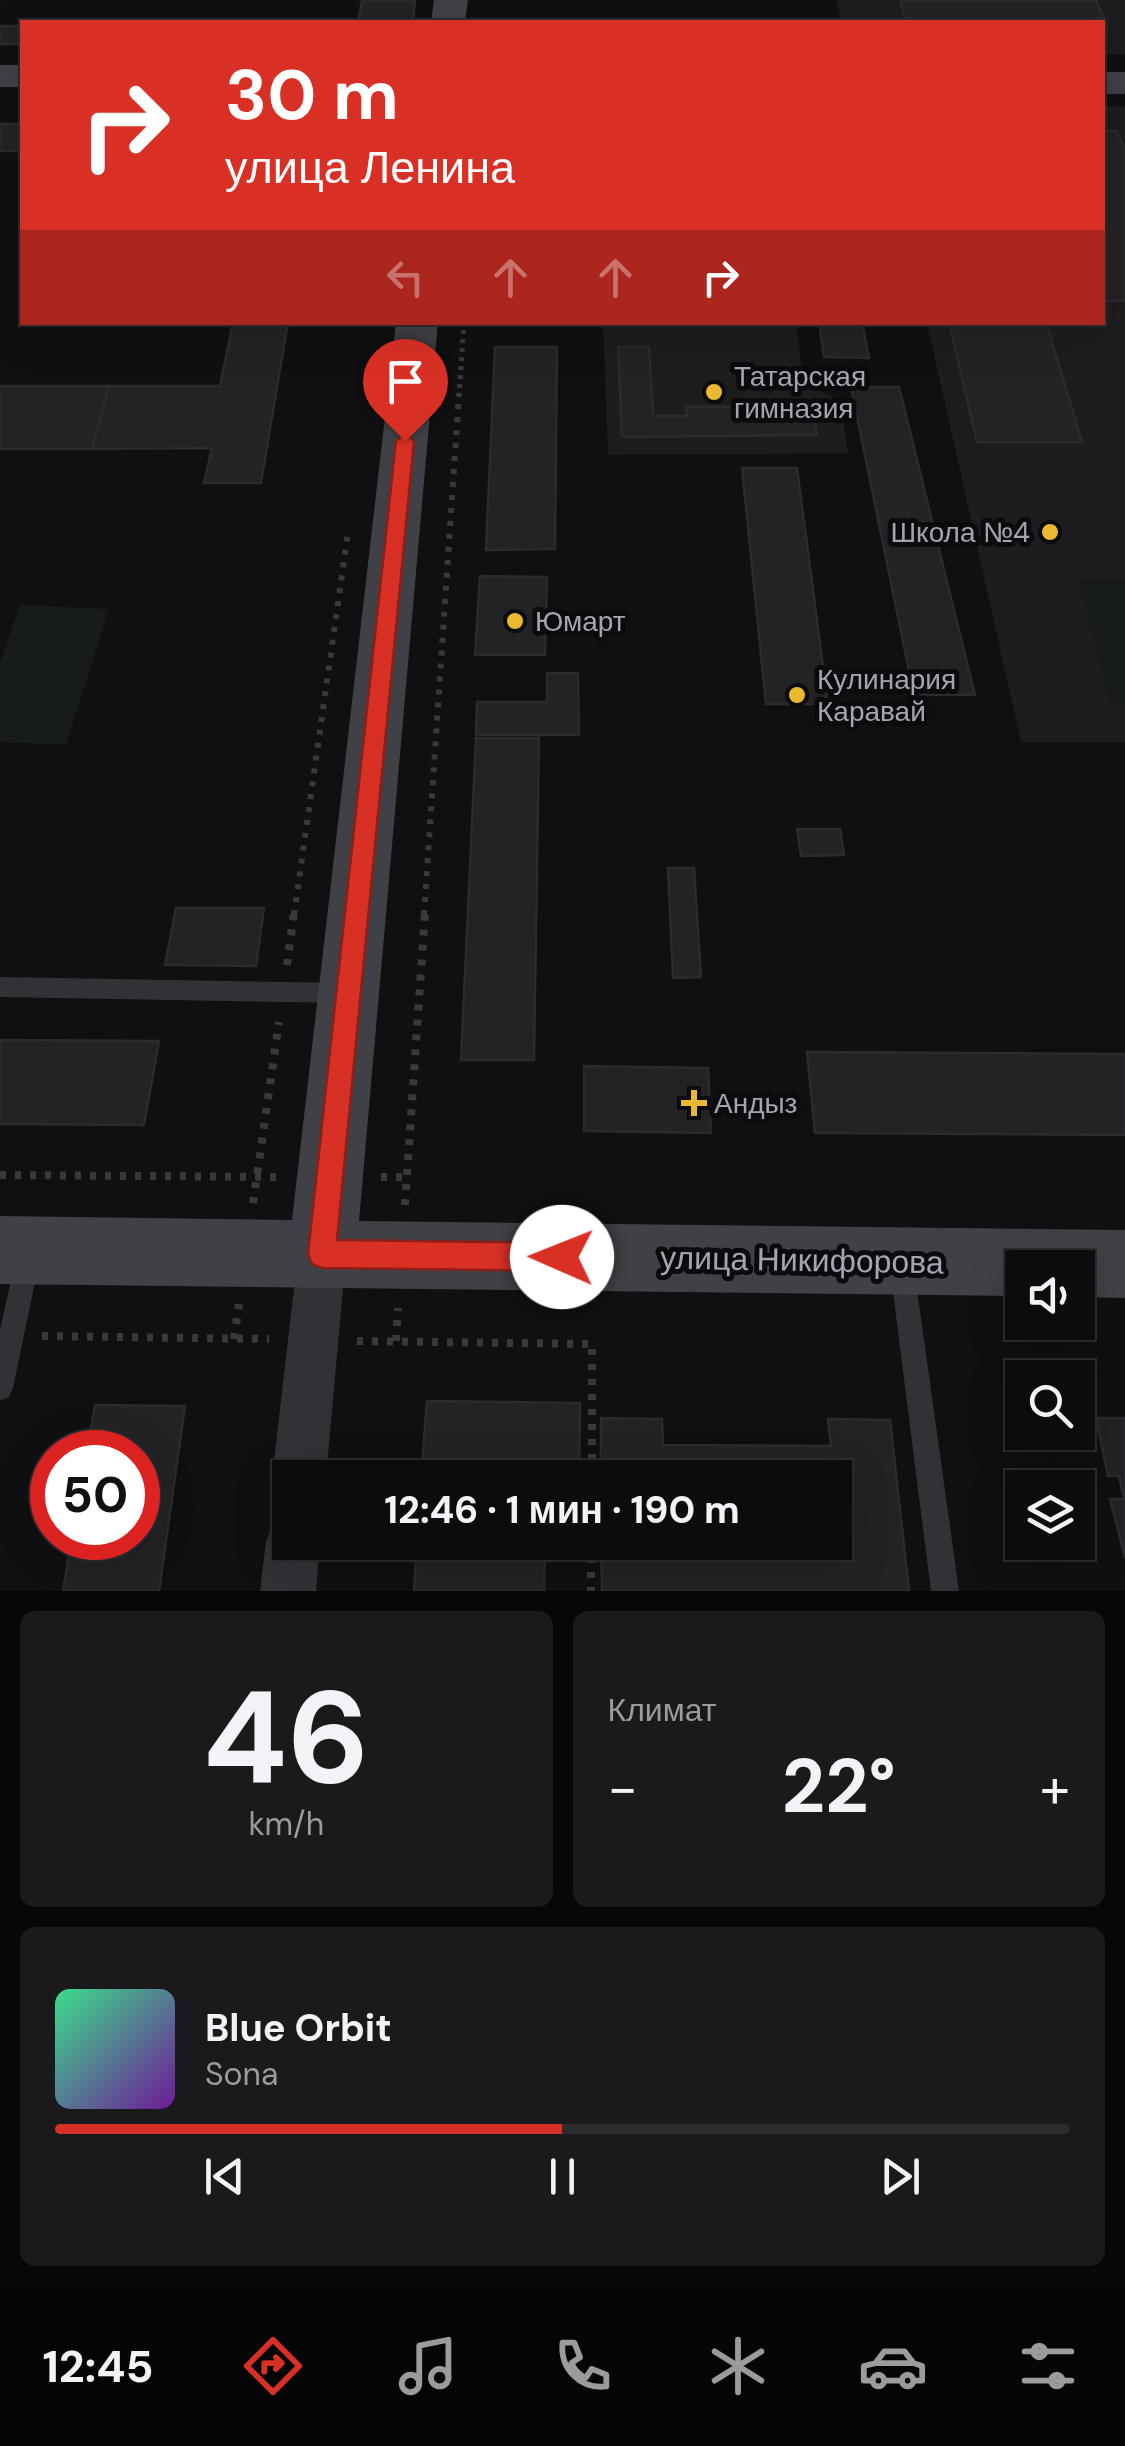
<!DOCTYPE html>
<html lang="ru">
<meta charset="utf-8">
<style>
body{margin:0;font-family:"DM Sans",sans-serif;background:#1a1a1c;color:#f1f3f6;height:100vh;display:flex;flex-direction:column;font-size:38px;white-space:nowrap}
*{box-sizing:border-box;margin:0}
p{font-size:32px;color:#9a9b9e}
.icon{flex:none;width:55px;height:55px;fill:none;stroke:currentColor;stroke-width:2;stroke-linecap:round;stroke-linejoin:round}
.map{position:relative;height:1591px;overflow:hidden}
.panel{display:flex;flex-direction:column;gap:20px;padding:20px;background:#070708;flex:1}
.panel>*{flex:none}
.hud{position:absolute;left:20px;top:20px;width:1085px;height:305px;border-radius:0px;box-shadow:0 10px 40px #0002,0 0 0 2px #2c2c2e;background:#d93025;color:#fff;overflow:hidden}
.controls{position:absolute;left:1005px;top:1250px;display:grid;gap:20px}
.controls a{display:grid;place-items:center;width:90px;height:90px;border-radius:0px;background:#0c0c0e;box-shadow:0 10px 40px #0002,0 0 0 2px #2c2c2e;font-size:50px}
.speed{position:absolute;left:30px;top:1430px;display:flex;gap:20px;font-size:50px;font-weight:700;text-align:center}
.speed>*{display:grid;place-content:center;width:130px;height:130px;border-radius:50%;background:#0c0c0e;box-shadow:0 10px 40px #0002,0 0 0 2px #2c2c2e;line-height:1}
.speed .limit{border:15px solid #d22;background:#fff;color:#111}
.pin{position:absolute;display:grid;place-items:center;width:85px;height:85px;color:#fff;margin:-102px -42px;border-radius:50% 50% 50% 0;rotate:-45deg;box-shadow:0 0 10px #0007}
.pin .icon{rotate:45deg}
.me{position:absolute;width:110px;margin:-55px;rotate:271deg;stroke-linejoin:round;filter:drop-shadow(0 0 8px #0008)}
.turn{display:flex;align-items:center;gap:35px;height:210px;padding:0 40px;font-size:45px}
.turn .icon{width:130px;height:130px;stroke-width:2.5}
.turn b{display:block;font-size:70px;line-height:85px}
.lanes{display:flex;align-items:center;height:95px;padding:0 40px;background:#0003;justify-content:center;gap:50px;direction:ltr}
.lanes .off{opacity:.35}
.big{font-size:75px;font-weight:700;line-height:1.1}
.panel .widget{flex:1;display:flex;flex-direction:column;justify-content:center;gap:15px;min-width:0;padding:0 35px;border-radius:15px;background:#1a1a1c}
.panel .dial{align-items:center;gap:0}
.dial b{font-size:130px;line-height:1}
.song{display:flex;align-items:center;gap:30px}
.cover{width:120px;height:120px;border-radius:15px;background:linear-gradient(135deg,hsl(150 70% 55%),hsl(280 70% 35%))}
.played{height:10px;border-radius:5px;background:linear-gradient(90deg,#d93025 50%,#2c2c2e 50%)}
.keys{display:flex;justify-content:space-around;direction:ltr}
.heat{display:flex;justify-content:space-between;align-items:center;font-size:55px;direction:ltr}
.panel .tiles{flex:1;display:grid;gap:20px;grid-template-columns:1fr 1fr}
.widget:last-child{grid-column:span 2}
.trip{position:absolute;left:272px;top:1460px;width:580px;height:100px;border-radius:0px;background:#0c0c0e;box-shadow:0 10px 40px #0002,0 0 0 2px #2c2c2e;font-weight:700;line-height:100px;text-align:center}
.tabs{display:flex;height:160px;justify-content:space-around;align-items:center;background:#050506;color:#9a9b9e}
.tabs .icon{width:70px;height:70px}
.tabs .selected{color:#d93025}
.tabs b{font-size:45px;color:#f1f3f6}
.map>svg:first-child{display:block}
.built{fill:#1d1c1f}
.green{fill:#171c18}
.building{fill:#232326;stroke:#2b2a2e;stroke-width:2.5}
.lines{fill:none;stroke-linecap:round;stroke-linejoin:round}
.path-far2{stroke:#38393d;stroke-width:5;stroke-dasharray:4 5;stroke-linecap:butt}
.path-far1{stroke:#38393d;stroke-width:6;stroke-dasharray:5 8;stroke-linecap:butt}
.path{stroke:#38393d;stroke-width:8;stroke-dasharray:6 9;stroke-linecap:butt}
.lane{fill:#313236;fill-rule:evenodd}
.street{fill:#313236;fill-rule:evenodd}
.secondary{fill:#404146;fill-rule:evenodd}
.route{fill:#d93025;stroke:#8d1f18;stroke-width:2.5}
.poi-dot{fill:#e9b931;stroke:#0b0b0d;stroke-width:4}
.labels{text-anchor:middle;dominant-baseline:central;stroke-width:10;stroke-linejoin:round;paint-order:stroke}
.poi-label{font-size:28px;fill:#a2a6b2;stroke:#0b0b0d;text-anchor:start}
.near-street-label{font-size:32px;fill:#a2a6b2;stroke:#0b0b0d}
</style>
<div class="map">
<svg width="1125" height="1591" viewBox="0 0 1125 1591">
<rect width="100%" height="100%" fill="#101012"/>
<!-- built -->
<g class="built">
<polygon points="836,0 1125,0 1125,54 1103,54 1102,22 841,22"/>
<polygon points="1103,106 1125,107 1125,742 1021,742 927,323 1102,322"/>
<polygon points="603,323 796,323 804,384 840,400 848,453 608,455"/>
</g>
<!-- green -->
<g class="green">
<polygon points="1078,579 1125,579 1125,704 1110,703"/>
<polygon points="20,605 109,609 66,745 0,742 0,662"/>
</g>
<!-- building -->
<g class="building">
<polygon points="362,0 415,0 413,22 358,22"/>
<polygon points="900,0 1096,0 1107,26 906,22"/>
<rect x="0" y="26" width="22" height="18"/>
<rect x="0" y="124" width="22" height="27"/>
<polygon points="1102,131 1116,131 1125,149 1125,301 1102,301"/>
<polygon points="233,322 288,322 261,483 204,483 212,448 92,449 109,386 220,386"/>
<polygon points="819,322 862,322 869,358 824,357"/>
<polygon points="949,322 1046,322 1082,442 977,442"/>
<polygon points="495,347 557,347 555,549 486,550"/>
<polygon points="618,347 649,347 653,416 687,416 686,407 812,406 817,435 622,437"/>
<polygon points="0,386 109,386 92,449 0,449"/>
<polygon points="851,387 899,387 975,695 914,695"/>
<polygon points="742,468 797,468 828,704 766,704"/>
<polygon points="480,576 547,577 545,655 475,655"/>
<polygon points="547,673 578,673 579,735 476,735 477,702 547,702"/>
<polygon points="476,738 539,738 534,1060 461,1060"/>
<polygon points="797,829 840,829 844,855 801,856"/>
<polygon points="668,868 694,868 701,977 673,978"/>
<polygon points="176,908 264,908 256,966 165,965"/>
<polygon points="0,1040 159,1041 144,1125 0,1124"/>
<polygon points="807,1052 1125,1054 1125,1135 815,1133"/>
<polygon points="584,1066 708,1068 711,1133 584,1131"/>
<polygon points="427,1401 580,1403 579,1478 421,1478"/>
<polygon points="95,1405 185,1406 159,1591 63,1591 72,1538 138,1538 138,1452 87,1452"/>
<polygon points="601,1418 662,1419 663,1445 831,1446 828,1419 890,1420 909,1591 602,1591 601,1542 835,1542 835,1478 601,1478"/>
<polygon points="1096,1418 1125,1418 1125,1558 1110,1499 1124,1499 1119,1476 1108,1476"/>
<polygon points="417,1542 545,1542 544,1591 414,1591"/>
</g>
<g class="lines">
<!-- path-far2 -->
<polyline class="path-far2" points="459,397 464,322"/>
<!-- path-far1 -->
<g class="path-far1">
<polyline points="294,915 348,532"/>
<polyline points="424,915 459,394"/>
</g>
<!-- path -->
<g class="path">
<polyline points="287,965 294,912"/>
<polyline points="0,1175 279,1177"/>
<polyline points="381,1177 407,1177"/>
<polyline points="253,1203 279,1022"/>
<polyline points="405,1205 425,912"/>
<polyline points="42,1336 269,1339"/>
<polyline points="234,1339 239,1304"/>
<polyline points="357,1341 592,1344 592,1478"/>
<polyline points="396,1341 398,1308"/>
<polyline points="591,1542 591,1591"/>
</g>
<!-- lane -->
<g class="lane">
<polygon points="0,977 343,983 351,986 354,993 351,1000 343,1003 0,997"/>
<polygon points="28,1246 37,1249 40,1258 13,1388 9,1397 0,1401 0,1330 16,1258 19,1249"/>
<polygon points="902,1256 911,1259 914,1268 959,1591 931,1591 890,1268 893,1259"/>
</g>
<!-- street -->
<g class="street">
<polygon points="322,1230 339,1237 346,1254 326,1478 290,1478 290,1501 280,1497 272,1478 298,1254 305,1237"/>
<polygon points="290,1516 290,1542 320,1542 316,1591 260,1591 266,1542 274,1523"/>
</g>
<!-- secondary -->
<g class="secondary">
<polygon points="434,0 468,0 465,22 431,22"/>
<rect x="0" y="65" width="22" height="22"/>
<rect x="1102" y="72" width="23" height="22"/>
<polygon points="396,322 438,322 359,1221 1125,1230 1125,1298 1078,1297 1078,1268 1022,1268 1022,1296 0,1284 0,1216 292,1220"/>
</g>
</g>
<!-- route -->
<polygon class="route" points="405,434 414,441 337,1240 562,1243 572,1247 576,1257 572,1267 562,1271 322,1268 312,1264 308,1254 396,441"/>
<!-- markers -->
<g class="poi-dot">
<circle cx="714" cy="392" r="10"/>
<circle cx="1050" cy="532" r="10"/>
<circle cx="515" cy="621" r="10"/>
<circle cx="797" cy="695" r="10"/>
<path d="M689 1088h10v10h10v10h-10v10h-10v-10h-10v-10h10z"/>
</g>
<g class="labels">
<!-- poi labels -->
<g class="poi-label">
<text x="734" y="376">Татарская<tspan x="734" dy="32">гимназия</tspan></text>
<text x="1030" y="532" text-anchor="end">Школа №4</text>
<text x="535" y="621">Юмарт</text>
<text x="817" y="679">Кулинария<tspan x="817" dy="32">Каравай</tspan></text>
<text x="714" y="1103">Андыз</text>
</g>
<!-- near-street labels -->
<g class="near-street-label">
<text transform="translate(802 1260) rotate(1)">улица Никифорова</text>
</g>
</g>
</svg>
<div class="controls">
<a><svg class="icon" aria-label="sound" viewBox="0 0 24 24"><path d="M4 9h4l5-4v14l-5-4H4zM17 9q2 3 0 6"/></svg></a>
<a><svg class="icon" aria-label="search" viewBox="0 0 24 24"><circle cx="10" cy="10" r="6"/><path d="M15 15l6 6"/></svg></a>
<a><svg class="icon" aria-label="layers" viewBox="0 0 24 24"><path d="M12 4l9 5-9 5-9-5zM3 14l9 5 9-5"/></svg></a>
</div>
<div class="speed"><div class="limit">50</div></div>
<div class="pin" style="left:405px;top:441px;background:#d93025"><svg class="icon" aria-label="arrive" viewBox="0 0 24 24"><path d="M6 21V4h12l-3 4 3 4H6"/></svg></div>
<svg class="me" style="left:562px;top:1257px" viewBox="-20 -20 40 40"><circle r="19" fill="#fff"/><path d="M0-13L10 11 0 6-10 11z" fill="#d93025"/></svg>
<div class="trip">12:46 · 1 мин · 190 m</div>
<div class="hud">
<div class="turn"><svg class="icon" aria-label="right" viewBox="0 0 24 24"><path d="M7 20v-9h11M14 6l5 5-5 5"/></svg><div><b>30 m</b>улица Ленина</div></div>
<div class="lanes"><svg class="icon off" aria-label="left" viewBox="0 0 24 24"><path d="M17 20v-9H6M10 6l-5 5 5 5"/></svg><svg class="icon off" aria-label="ahead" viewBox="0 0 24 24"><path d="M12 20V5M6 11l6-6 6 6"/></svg><svg class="icon off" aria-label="ahead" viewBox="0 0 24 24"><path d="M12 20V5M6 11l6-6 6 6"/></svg><svg class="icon" aria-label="right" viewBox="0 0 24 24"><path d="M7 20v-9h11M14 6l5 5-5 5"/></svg></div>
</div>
</div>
<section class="panel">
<div class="tiles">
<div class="widget dial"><b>46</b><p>km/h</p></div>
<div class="widget"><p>Климат</p>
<div class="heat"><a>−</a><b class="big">22°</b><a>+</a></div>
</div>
<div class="widget">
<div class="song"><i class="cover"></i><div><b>Blue Orbit</b><p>Sona</p></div></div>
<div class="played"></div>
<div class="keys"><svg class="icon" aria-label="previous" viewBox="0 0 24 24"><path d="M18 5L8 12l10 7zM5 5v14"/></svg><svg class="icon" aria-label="pause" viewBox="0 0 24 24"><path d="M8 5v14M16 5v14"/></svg><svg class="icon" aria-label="next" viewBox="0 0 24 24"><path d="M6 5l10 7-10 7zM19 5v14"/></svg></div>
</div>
</div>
</section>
<nav class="tabs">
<b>12:45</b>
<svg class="icon selected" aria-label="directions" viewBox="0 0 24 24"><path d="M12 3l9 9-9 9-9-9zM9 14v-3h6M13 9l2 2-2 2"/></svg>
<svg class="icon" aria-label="music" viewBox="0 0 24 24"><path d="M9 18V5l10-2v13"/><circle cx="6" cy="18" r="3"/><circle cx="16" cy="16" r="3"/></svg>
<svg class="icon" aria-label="phone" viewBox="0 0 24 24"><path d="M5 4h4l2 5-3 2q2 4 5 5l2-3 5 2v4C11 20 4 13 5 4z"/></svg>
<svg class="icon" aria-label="climate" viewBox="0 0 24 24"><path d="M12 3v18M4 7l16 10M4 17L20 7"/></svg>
<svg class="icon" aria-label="car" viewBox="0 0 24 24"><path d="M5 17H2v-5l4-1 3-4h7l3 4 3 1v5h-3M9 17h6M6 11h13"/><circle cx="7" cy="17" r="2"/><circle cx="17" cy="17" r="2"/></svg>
<svg class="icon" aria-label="filters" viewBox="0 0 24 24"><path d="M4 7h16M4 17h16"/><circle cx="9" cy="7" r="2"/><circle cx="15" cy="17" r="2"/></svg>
</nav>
